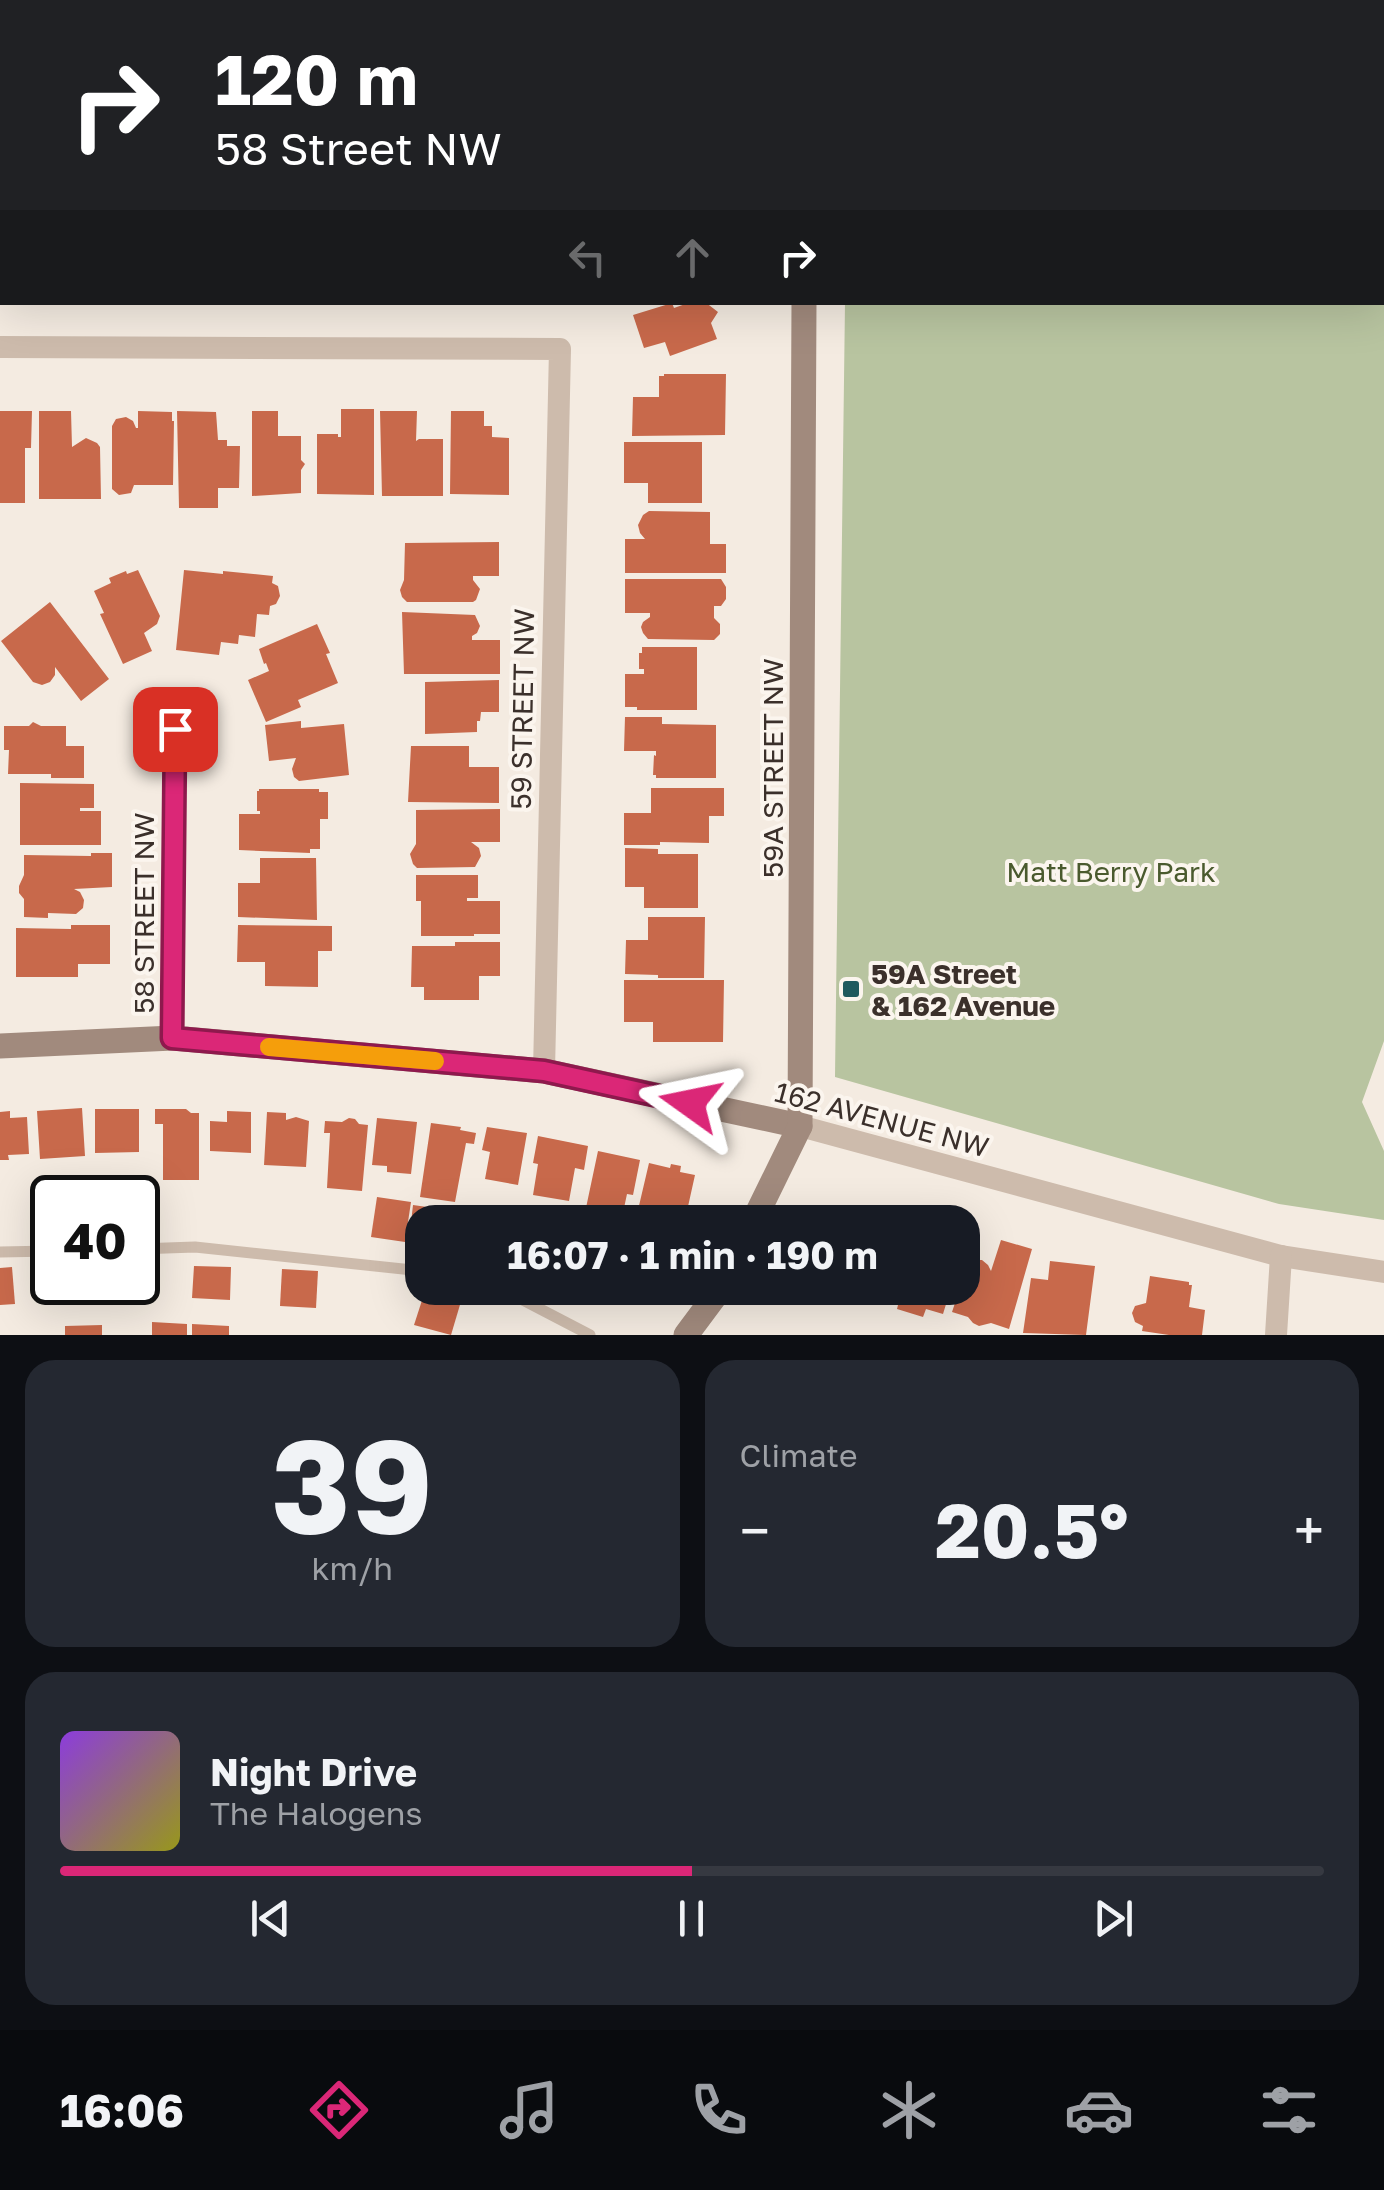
<!DOCTYPE html>
<meta charset="utf-8">
<style>
body{margin:0;font-family:"Golos Text",sans-serif;background:#242831;color:#f1f3f6;height:100vh;display:flex;flex-direction:column;font-size:38px;white-space:nowrap}
*{box-sizing:border-box;margin:0}
p{font-size:32px;color:#9ea1a6}
.icon{flex:none;width:55px;height:55px;fill:none;stroke:currentColor;stroke-width:2;stroke-linecap:round;stroke-linejoin:round}
.map{position:relative;height:1335px;overflow:hidden}
.panel{display:flex;flex-direction:column;gap:25px;padding:25px;background:#0d0f14;flex:1}
.panel>*{flex:none}
.guide{position:absolute;left:0px;top:0px;width:1385px;height:305px;box-shadow:0 10px 40px #0002;background:#202124;color:#fff;overflow:hidden}
.speed{position:absolute;left:30px;top:1175px;display:flex;gap:20px;font-size:50px;font-weight:700;text-align:center}
.speed>*{display:grid;place-content:center;width:130px;height:130px;border-radius:50%;background:#171b24;box-shadow:0 10px 40px #0002;line-height:1}
.speed .limit{border:5px solid #111;border-radius:15px;background:#fff;color:#111}
.pin{position:absolute;display:grid;place-items:center;width:85px;height:85px;color:#fff;margin:-42px;border-radius:20px;box-shadow:0 5px 15px #0006}
.me{position:absolute;width:110px;margin:-55px;rotate:282deg;stroke-linejoin:round;filter:drop-shadow(0 0 8px #0008)}
.turn{display:flex;align-items:center;gap:35px;height:210px;padding:0 50px;font-size:45px}
.turn .icon{width:130px;height:130px;stroke-width:2.5}
.turn b{display:block;font-size:70px;line-height:85px}
.lanes{display:flex;align-items:center;height:95px;padding:0 50px;background:#0003;justify-content:center;gap:50px;direction:ltr}
.lanes .off{opacity:.35}
.big{font-size:75px;font-weight:700;line-height:1.1}
.panel .widget{flex:1;display:flex;flex-direction:column;justify-content:center;gap:15px;min-width:0;padding:0 35px;border-radius:30px;background:#242831}
.panel .dial{align-items:center;gap:0}
.dial b{font-size:130px;line-height:1}
.song{display:flex;align-items:center;gap:30px}
.cover{width:120px;height:120px;border-radius:15px;background:linear-gradient(135deg,hsl(270 70% 55%),hsl(60 70% 35%))}
.played{height:10px;border-radius:5px;background:linear-gradient(90deg,#db2777 50%,#363941 50%)}
.keys{display:flex;justify-content:space-around;direction:ltr}
.heat{display:flex;justify-content:space-between;align-items:center;font-size:55px;direction:ltr}
.panel .tiles{flex:1;display:grid;gap:25px;grid-template-columns:1fr 1fr}
.widget:last-child{grid-column:span 2}
.trip{position:absolute;left:405px;top:1205px;width:575px;height:100px;border-radius:30px;background:#171b24;box-shadow:0 10px 40px #0002;font-weight:700;line-height:100px;text-align:center}
.tab-bar{display:flex;height:160px;justify-content:space-around;align-items:center;background:#090b0e;color:#9ea1a6}
.tab-bar .icon{width:70px;height:70px}
.tab-bar .on{color:#db2777}
.tab-bar b{font-size:45px;color:#f1f3f6}
.map>svg:first-child{display:block}
.green{fill:#b8c4a0}
.building{fill:#c8694b}
.lines{fill:none;stroke-linecap:round;stroke-linejoin:round}
.lane{stroke:#cdbbac;stroke-width:11}
.street{stroke:#cdbbac;stroke-width:22}
.secondary{stroke:#a18a7d;stroke-width:25}
.route-casing{stroke:#8e194d;stroke-width:25}
.route{stroke:#db2777;stroke-width:18}
.slow{stroke:#f59e0b;stroke-width:18}
.poi-dot{fill:#1f5a5e;stroke:#fbf5ee;stroke-width:4}
.labels{text-anchor:middle;dominant-baseline:central;stroke-width:8;stroke-linejoin:round;paint-order:stroke}
.street-label{font-size:28px;fill:#3b302b;stroke:#fbf5ee}
.park-label{font-size:28px;fill:#4a5a2e;stroke:#fbf5ee}
.poi-label{font-size:28px;font-weight:bold;fill:#3b302b;stroke:#fbf5ee;text-anchor:start}
</style>
<div class="map">
<svg width="1384" height="1335" viewBox="0 0 1384 1335">
<rect width="100%" height="100%" fill="#f4ebe1"/>
<!-- green -->
<polygon class="green" points="849,0 1384,0 1384,1041 1362,1102 1384,1151 1384,1220 1279,1204 835,1077 845,303 1382,302 1382,2 849,2"/>
<!-- building -->
<g class="building">
<polygon points="691,302 705,302 718,312 711,323 717,339 670,356 665,342 644,348 633,315 672,303 674,308"/>
<polygon points="664,374 726,374 725,435 632,436 633,397 659,397 659,376 664,376"/>
<polygon points="341,409 374,409 374,495 317,494 317,434 338,434 338,437 341,437"/>
<polygon points="0,411 32,411 31,448 25,448 25,503 0,503"/>
<polygon points="39,411 71,411 72,447 86,438 97,443 100,447 101,499 39,499"/>
<polygon points="138,411 172,412 172,421 174,421 173,485 134,485 131,493 119,495 112,489 112,426 116,419 126,417 133,421 136,428 138,428"/>
<polygon points="177,411 216,412 218,440 227,440 227,446 240,446 239,488 218,488 218,508 179,508"/>
<polygon points="252,411 278,411 278,436 301,436 301,460 305,464 301,470 301,493 252,496"/>
<polygon points="380,411 417,411 416,441 419,439 443,439 443,496 382,496"/>
<polygon points="451,411 484,411 484,426 492,426 492,437 509,438 509,495 450,494"/>
<polygon points="624,442 702,442 702,503 648,503 648,483 624,483"/>
<polygon points="649,511 710,512 710,544 726,544 726,573 625,573 625,539 645,539 640,533 638,525 643,515"/>
<polygon points="499,542 499,576 473,576 473,580 480,589 476,600 473,602 407,602 402,597 400,590 404,580 405,543"/>
<polygon points="138,570 160,616 157,624 144,633 152,651 123,664 100,614 104,613 94,591 111,583 109,578 126,571 127,574"/>
<polygon points="184,570 223,574 223,571 273,576 272,583 278,586 280,596 276,604 270,606 269,615 257,614 255,637 239,635 238,644 221,642 219,655 176,650"/>
<polygon points="625,579 721,579 726,587 726,599 721,606 714,606 714,618 720,624 720,634 714,640 648,639 643,633 641,627 643,622 650,617 650,613 625,613"/>
<polygon points="50,602 109,679 81,701 55,667 55,675 50,682 42,685 33,682 1,641"/>
<polygon points="402,612 475,615 480,626 477,633 472,636 472,640 500,640 500,674 404,674"/>
<polygon points="317,624 330,653 326,654 338,683 298,700 301,707 266,722 248,680 269,671 266,663 264,664 259,649"/>
<polygon points="642,647 697,647 697,710 637,710 637,707 625,707 625,674 644,674 644,669 639,669 639,653 642,653"/>
<polygon points="499,680 499,712 481,712 480,721 477,721 477,732 425,734 425,682"/>
<polygon points="625,717 662,717 662,724 716,725 716,778 656,778 656,775 653,775 654,755 656,756 656,751 624,751"/>
<polygon points="301,721 301,728 344,724 349,775 299,781 294,777 292,769 296,758 269,761 265,725"/>
<polygon points="33,722 41,726 66,726 66,746 84,746 84,778 51,778 51,774 8,774 9,750 4,750 4,726 29,726"/>
<polygon points="411,746 469,746 469,767 499,767 499,803 408,802"/>
<polygon points="20,783 94,784 94,808 80,808 80,811 101,811 101,845 20,845"/>
<polygon points="651,788 724,788 724,816 709,816 709,843 660,842 660,845 624,845 624,813 651,813"/>
<polygon points="259,789 319,789 319,792 328,792 328,819 320,819 320,849 310,849 310,853 239,850 239,814 260,814 260,811 257,811 257,791 259,791"/>
<polygon points="500,809 500,842 471,842 479,848 481,856 475,867 417,868 413,864 410,854 416,844 416,810"/>
<polygon points="625,848 658,849 658,854 698,854 698,908 644,908 644,887 625,887"/>
<polygon points="91,853 112,853 112,887 74,889 80,892 84,900 83,908 76,914 48,913 48,918 24,917 24,899 19,893 19,886 24,875 24,855 91,856"/>
<polygon points="260,858 316,858 317,920 238,917 238,883 260,883"/>
<polygon points="416,875 478,875 478,898 467,898 467,901 500,901 500,934 474,934 474,936 421,936 421,901 416,901"/>
<polygon points="648,917 705,917 704,978 658,978 658,975 625,974 626,940 648,940"/>
<polygon points="71,925 110,925 110,964 78,964 78,977 16,977 16,928 71,929"/>
<polygon points="238,925 332,926 332,951 318,951 318,987 265,986 265,962 237,962"/>
<polygon points="455,942 500,942 500,976 479,976 479,1000 424,1000 424,987 411,987 412,946 455,946"/>
<polygon points="624,980 724,980 723,1042 653,1042 653,1022 624,1022"/>
<polygon points="82,1108 85,1156 40,1159 37,1111"/>
<polygon points="95,1109 139,1109 139,1152 95,1153"/>
<polygon points="155,1109 186,1109 191,1113 199,1113 199,1180 163,1180 163,1124 155,1124"/>
<polygon points="10,1111 10,1118 27,1117 29,1154 8,1155 9,1160 0,1160 0,1112"/>
<polygon points="227,1111 251,1112 251,1153 210,1151 210,1121 227,1122"/>
<polygon points="267,1112 286,1113 286,1120 296,1117 309,1121 306,1167 264,1165"/>
<polygon points="349,1118 355,1119 359,1124 368,1125 362,1191 327,1188 330,1133 324,1133 325,1121 342,1122"/>
<polygon points="377,1118 417,1122 411,1174 387,1172 387,1166 372,1165"/>
<polygon points="431,1123 461,1127 460,1130 476,1133 474,1144 466,1143 455,1202 420,1197"/>
<polygon points="487,1127 527,1133 518,1185 485,1179 490,1152 482,1150"/>
<polygon points="538,1136 588,1146 584,1170 575,1168 569,1201 533,1195 538,1164 533,1163"/>
<polygon points="598,1151 640,1160 633,1195 627,1194 621,1222 583,1222"/>
<polygon points="649,1163 670,1168 671,1164 681,1166 680,1172 695,1175 685,1220 638,1210"/>
<polygon points="74,1181 74,1198 52,1198 52,1218 40,1219 39,1182"/>
<rect x="93" y="1188" width="37" height="10"/>
<polygon points="377,1197 411,1202 405,1242 371,1237"/>
<polygon points="413,1205 448,1210 446,1222 422,1222 422,1242 409,1240"/>
<polygon points="869,1205 902,1215 899,1222 864,1222"/>
<polygon points="481,1208 518,1215 517,1222 478,1222"/>
<polygon points="1001,1240 1032,1249 1009,1329 991,1323 979,1326 973,1323 968,1317 952,1312 960,1288 962,1288 962,1277 967,1264 973,1260 982,1260 988,1265 991,1271"/>
<polygon points="1050,1261 1095,1266 1086,1335 1023,1333 1031,1278 1048,1280"/>
<polygon points="194,1266 231,1267 230,1300 192,1298"/>
<polygon points="12,1267 15,1304 0,1305 0,1268"/>
<polygon points="282,1269 318,1271 316,1308 280,1306"/>
<polygon points="1150,1276 1189,1282 1189,1285 1192,1285 1189,1307 1205,1310 1202,1335 1169,1335 1142,1331 1143,1326 1135,1322 1132,1313 1135,1306 1146,1303"/>
<rect x="64" y="1282" width="37" height="16"/>
<polygon points="426,1288 462,1298 451,1335 414,1325"/>
<polygon points="888,1288 951,1288 943,1314 926,1309 923,1317 897,1309 899,1301 885,1297"/>
<polygon points="152,1322 187,1324 187,1335 152,1335"/>
<polygon points="192,1324 229,1326 229,1335 192,1335"/>
<polygon points="102,1325 102,1335 65,1335 65,1326"/>
</g>
<g class="lines">
<!-- lane -->
<g class="lane">
<polyline points="138,1249 195,1247 422,1271"/>
<polyline points="0,1252 52,1251"/>
<polyline points="500,1288 590,1335"/>
</g>
<!-- street -->
<g class="street">
<polyline points="0,347 560,349 544,1071"/>
<polyline points="173,1038 175,729"/>
<polyline points="800,1126 1281,1256 1384,1272"/>
<polyline points="1276,1335 1281,1256"/>
</g>
<!-- secondary -->
<g class="secondary">
<polyline points="806,2 806,0"/>
<polyline points="0,1046 173,1038 544,1071 800,1126"/>
<polyline points="753,1222 800,1126 804,302"/>
<polyline points="686,1335 721,1288"/>
</g>
</g>
<g class="lines">
<defs>
<polyline id="route" points="175,729 172,1038 544,1071 690,1103"/>
</defs>
<!-- route casing -->
<use href="#route" class="route-casing"/>
<!-- route -->
<use href="#route" class="route"/>
<!-- slow -->
<polyline class="slow" points="269,1047 435,1061"/>
</g>
<!-- markers -->
<rect class="poi-dot" x="841" y="979" width="20" height="20" rx="5"/>
<g class="labels">
<!-- street labels -->
<g class="street-label">
<text transform="translate(522 709) rotate(-89)">59 STREET NW</text>
<text transform="translate(772 768) rotate(-90)">59A STREET NW</text>
<text transform="translate(143 913) rotate(-90)">58 STREET NW</text>
<text transform="translate(882 1119) rotate(15)">162 AVENUE NW</text>
</g>
<!-- park labels -->
<g class="park-label">
<text x="1111" y="871">Matt Berry Park</text>
</g>
<!-- poi labels -->
<g class="poi-label">
<text x="871" y="973">59A Street<tspan x="871" dy="32">&amp; 162 Avenue</tspan></text>
</g>
</g>
</svg>
<div class="speed"><div class="limit">40</div></div>
<div class="pin" style="left:175px;top:729px;background:#d93025"><svg class="icon" aria-label="arrive" viewBox="0 0 24 24"><path d="M6 21V4h12l-3 4 3 4H6"/></svg></div>
<svg class="me" style="left:690px;top:1103px" viewBox="-20 -20 40 40"><path d="M0-17L14 15 0 8-14 15z" fill="#db2777" stroke="#fff" stroke-width="4"/></svg>
<div class="trip">16:07 · 1 min · 190 m</div>
<div class="guide">
<div class="turn"><svg class="icon" aria-label="right" viewBox="0 0 24 24"><path d="M7 20v-9h11M14 6l5 5-5 5"/></svg><div><b>120 m</b>58 Street NW</div></div>
<div class="lanes"><svg class="icon off" aria-label="left" viewBox="0 0 24 24"><path d="M17 20v-9H6M10 6l-5 5 5 5"/></svg><svg class="icon off" aria-label="ahead" viewBox="0 0 24 24"><path d="M12 20V5M6 11l6-6 6 6"/></svg><svg class="icon" aria-label="right" viewBox="0 0 24 24"><path d="M7 20v-9h11M14 6l5 5-5 5"/></svg></div>
</div>
</div>
<section class="panel">
<div class="tiles">
<div class="widget dial"><b>39</b><p>km/h</p></div>
<div class="widget"><p>Climate</p>
<div class="heat"><a>−</a><b class="big">20.5°</b><a>+</a></div>
</div>
<div class="widget">
<div class="song"><i class="cover"></i><div><b>Night Drive</b><p>The Halogens</p></div></div>
<div class="played"></div>
<div class="keys"><svg class="icon" aria-label="previous" viewBox="0 0 24 24"><path d="M18 5L8 12l10 7zM5 5v14"/></svg><svg class="icon" aria-label="pause" viewBox="0 0 24 24"><path d="M8 5v14M16 5v14"/></svg><svg class="icon" aria-label="next" viewBox="0 0 24 24"><path d="M6 5l10 7-10 7zM19 5v14"/></svg></div>
</div>
</div>
</section>
<nav class="tab-bar">
<b>16:06</b>
<svg class="icon on" aria-label="directions" viewBox="0 0 24 24"><path d="M12 3l9 9-9 9-9-9zM9 14v-3h6M13 9l2 2-2 2"/></svg>
<svg class="icon" aria-label="music" viewBox="0 0 24 24"><path d="M9 18V5l10-2v13"/><circle cx="6" cy="18" r="3"/><circle cx="16" cy="16" r="3"/></svg>
<svg class="icon" aria-label="phone" viewBox="0 0 24 24"><path d="M5 4h4l2 5-3 2q2 4 5 5l2-3 5 2v4C11 20 4 13 5 4z"/></svg>
<svg class="icon" aria-label="climate" viewBox="0 0 24 24"><path d="M12 3v18M4 7l16 10M4 17L20 7"/></svg>
<svg class="icon" aria-label="car" viewBox="0 0 24 24"><path d="M5 17H2v-5l4-1 3-4h7l3 4 3 1v5h-3M9 17h6M6 11h13"/><circle cx="7" cy="17" r="2"/><circle cx="17" cy="17" r="2"/></svg>
<svg class="icon" aria-label="filters" viewBox="0 0 24 24"><path d="M4 7h16M4 17h16"/><circle cx="9" cy="7" r="2"/><circle cx="15" cy="17" r="2"/></svg>
</nav>
